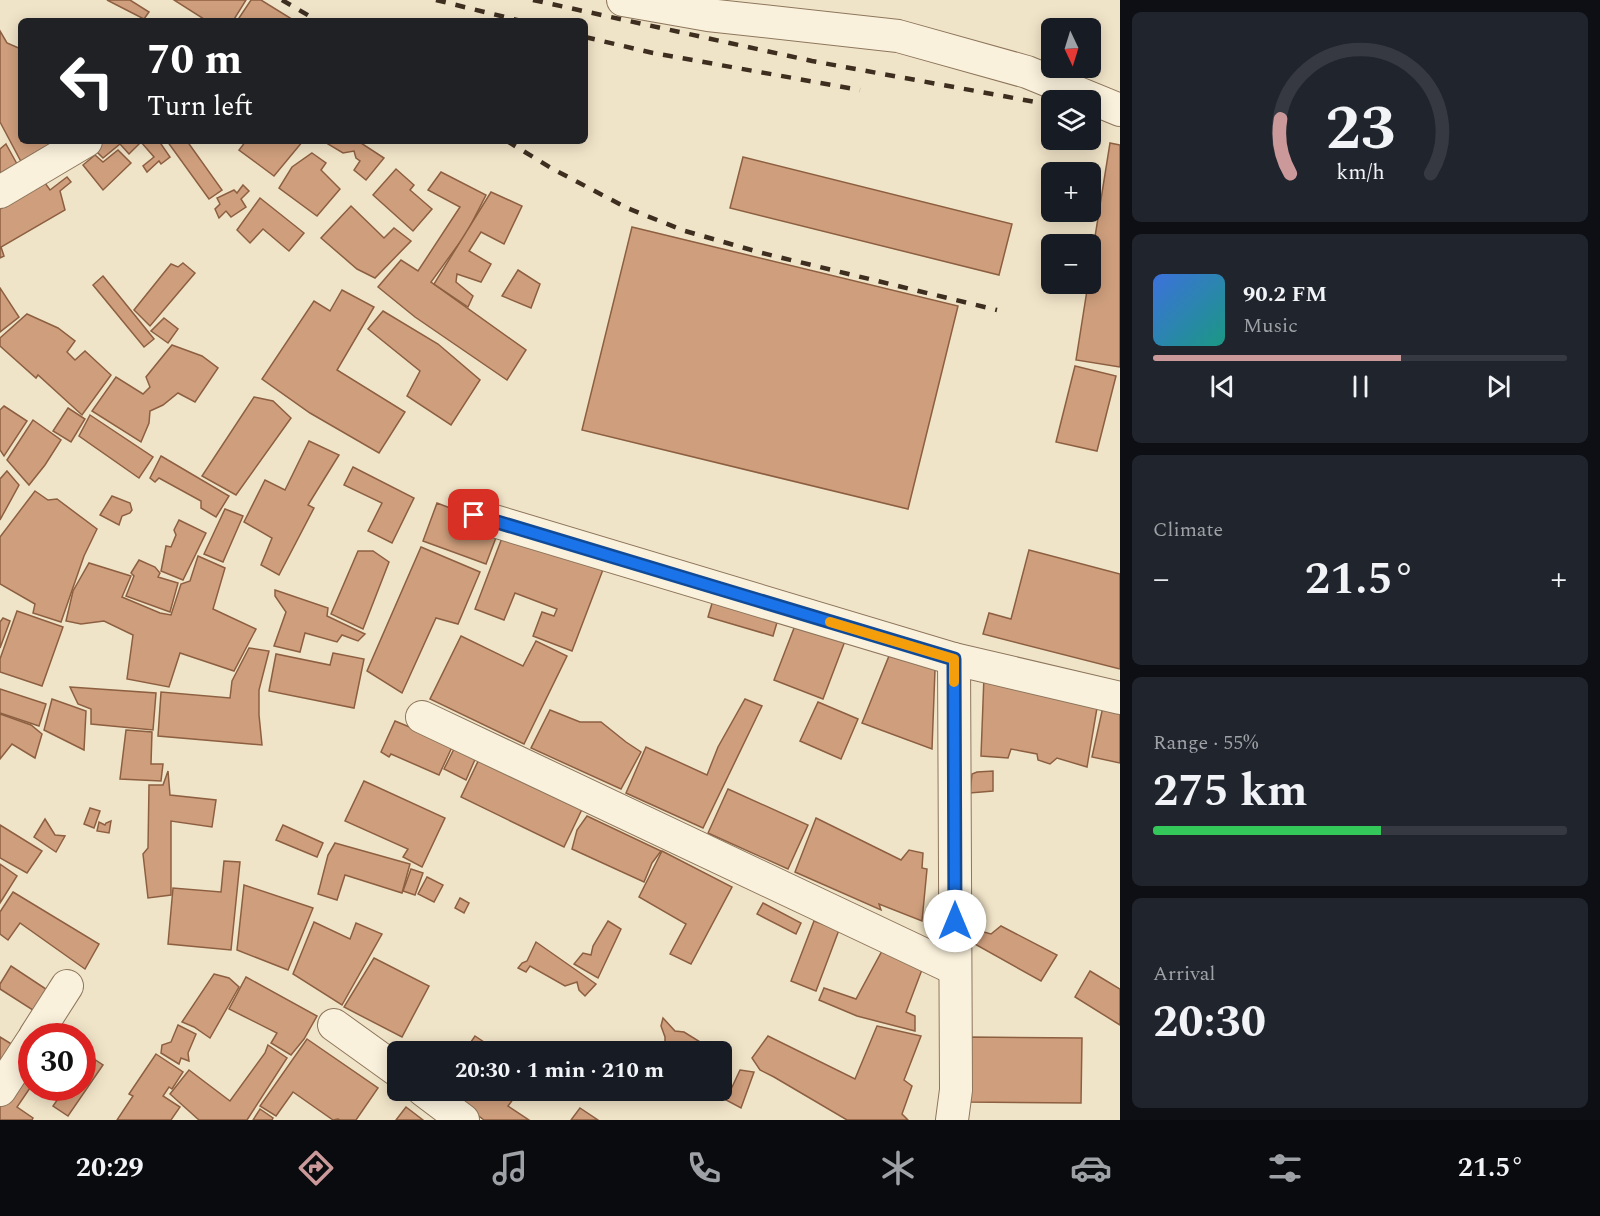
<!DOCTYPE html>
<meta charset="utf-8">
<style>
body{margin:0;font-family:Spectral,serif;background:#20242c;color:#f1f3f6;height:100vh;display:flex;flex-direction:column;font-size:22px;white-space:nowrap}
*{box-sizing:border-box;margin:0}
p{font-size:20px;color:#9ea1a6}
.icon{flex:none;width:33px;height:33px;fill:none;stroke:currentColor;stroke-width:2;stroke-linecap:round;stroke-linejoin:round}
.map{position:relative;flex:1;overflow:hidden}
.panel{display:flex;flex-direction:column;gap:12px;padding:12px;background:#0d0f14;width:480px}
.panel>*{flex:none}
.guide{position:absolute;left:18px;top:18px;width:570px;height:126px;border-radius:9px;box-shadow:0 3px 15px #0003;background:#202124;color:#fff;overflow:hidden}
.needle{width:39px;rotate:176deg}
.fabs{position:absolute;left:1041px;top:18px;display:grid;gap:12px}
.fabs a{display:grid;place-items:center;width:60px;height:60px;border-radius:9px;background:#171b24;box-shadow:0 3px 15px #0003;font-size:30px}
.speed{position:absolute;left:18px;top:1023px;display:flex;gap:12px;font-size:30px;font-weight:700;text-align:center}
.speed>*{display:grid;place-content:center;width:78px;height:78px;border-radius:50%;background:#171b24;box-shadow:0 3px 15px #0003;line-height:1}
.speed .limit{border:9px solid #d22;background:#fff;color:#111}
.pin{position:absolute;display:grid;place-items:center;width:51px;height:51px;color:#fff;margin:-26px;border-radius:12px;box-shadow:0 3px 9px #0006}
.me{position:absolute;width:66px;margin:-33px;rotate:0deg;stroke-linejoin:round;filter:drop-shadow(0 0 4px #0008)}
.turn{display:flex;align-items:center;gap:21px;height:126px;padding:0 30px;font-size:27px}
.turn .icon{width:78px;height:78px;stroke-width:2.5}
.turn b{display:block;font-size:42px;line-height:51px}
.big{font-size:45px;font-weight:700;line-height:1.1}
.panel .widget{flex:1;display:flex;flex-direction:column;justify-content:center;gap:9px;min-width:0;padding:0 21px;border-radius:9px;background:#20242c}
.panel .dial{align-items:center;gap:0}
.dial svg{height:156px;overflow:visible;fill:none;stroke:#363941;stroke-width:7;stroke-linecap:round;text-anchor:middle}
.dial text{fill:#f1f3f6;stroke:none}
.song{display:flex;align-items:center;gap:18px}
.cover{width:72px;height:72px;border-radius:9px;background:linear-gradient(135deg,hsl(220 70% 55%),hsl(170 70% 35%))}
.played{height:6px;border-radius:3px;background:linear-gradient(90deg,#cc999b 60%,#363941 60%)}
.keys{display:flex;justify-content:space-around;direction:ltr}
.heat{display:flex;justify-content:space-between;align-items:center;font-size:33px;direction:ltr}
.charge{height:9px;border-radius:4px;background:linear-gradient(90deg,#34c759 55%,#363941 0)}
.trip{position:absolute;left:387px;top:1041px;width:345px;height:60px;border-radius:9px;background:#171b24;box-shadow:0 3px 15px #0003;font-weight:700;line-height:60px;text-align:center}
.tab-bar{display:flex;height:96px;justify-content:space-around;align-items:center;background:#090b0e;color:#9ea1a6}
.tab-bar .icon{width:42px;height:42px}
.tab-bar .current{color:#cc999b}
.tab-bar b{font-size:27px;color:#f1f3f6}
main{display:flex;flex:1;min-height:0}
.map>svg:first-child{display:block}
.building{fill:#cf9f7d;stroke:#8d5f41;stroke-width:1.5}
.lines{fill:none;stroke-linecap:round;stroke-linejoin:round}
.minor-casing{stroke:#8d765c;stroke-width:34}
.minor{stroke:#faf1dc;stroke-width:32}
.rail{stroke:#3d2e20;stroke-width:4.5;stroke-dasharray:10 10;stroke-linecap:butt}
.route-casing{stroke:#114b97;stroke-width:15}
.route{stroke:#1a73e8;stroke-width:10}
.slow{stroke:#f59e0b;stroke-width:10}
</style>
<main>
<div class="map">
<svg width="1120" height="1120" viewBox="0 0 1120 1120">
<rect width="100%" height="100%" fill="#f0e4c8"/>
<!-- building -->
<g class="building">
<polygon points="107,0 130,0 149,12 144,19"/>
<polygon points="174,0 246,0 233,21 207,21"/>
<polygon points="251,0 261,0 295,21 237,21"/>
<polygon points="0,31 7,43 21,49 21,141 73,141 26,171 0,122"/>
<polygon points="99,141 159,141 170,157 161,164 159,161 147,172 143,166 154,157 141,142 129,154 120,144 103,158 92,147"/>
<polygon points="167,141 187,141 222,190 209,199"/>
<polygon points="246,141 303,141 274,176 239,150"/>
<polygon points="323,141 358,141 384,158 366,180 354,170 360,161 356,158 354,151 343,153"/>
<polygon points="1110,143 1120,145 1120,367 1076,360 1088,284 1090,284 1090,268"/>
<polygon points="6,144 22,173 0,187 0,149"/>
<polygon points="118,150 131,163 103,190 83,165 95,155 103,162"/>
<polygon points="312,153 326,163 321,170 340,189 317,216 279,188 292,167"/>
<polygon points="743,157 1012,224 999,275 730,208"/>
<polygon points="396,169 414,185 410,190 432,209 413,231 373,195"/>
<polygon points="441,172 486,195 466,234 431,282 526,350 507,380 415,317 378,287 401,260 418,271 460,207 428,190"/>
<polygon points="67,177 71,182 60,191 65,210 1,247 4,256 0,258 0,209 45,183 50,190"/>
<polygon points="243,185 249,191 241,199 246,207 231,217 226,211 219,218 215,209 220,204 217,198 234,190 237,193"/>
<polygon points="491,192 522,206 504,244 481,232 469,251 491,264 481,282 457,274 456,282 473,296 468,307 434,284"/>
<polygon points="260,198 304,233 289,251 263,229 250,243 237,230"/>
<polygon points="351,206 384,238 394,228 411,241 375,278 357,269 321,238"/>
<polygon points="632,227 958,306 908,509 582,430"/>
<polygon points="183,263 195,273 150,326 134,310 171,264 178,267"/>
<polygon points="518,270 540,284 531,308 502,296"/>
<polygon points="103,276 154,339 144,347 93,285"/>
<polygon points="0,288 19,317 0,332"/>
<polygon points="342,290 374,307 337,370 405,412 379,453 310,413 262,379 314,301 330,311"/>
<polygon points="383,311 438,344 480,380 451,425 407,396 420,371 368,329"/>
<polygon points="27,314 58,328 75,341 67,352 75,360 85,351 111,375 82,415 38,375 36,378 0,346 0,338"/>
<polygon points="164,318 178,329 168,343 151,331"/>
<polygon points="172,345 202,356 218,368 195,402 178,393 163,405 150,411 149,423 141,442 92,411 116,377 143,394 150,387 146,377"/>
<polygon points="1075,366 1116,376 1097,451 1056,442"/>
<polygon points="254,397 273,401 291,418 236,495 202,476"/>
<polygon points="4,406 27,421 4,456 0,450 0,410"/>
<polygon points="68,408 85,419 71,442 53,431"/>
<polygon points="90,415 153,457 139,478 79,436"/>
<polygon points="33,420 61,440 45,465 29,485 7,460"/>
<polygon points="309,441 339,455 308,505 314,508 279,575 261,565 272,538 244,522 265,480 285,490"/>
<polygon points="161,456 229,496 216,517 201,508 201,501 159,478 155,482 150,478"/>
<polygon points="353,467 414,498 392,543 368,531 382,503 344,485"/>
<polygon points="7,471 19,485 0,520 0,479"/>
<polygon points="35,491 48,500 57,499 97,529 84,556 61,622 33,613 35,604 0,584 0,537"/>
<polygon points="112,496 130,503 132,510 130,513 122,516 119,525 100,515"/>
<polygon points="437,503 500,527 486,564 423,541"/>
<polygon points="225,509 243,516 223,562 204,554"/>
<polygon points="179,520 206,533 183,580 161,571 166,546 171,547 176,535 174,530"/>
<polygon points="505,530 604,567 572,651 533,636 542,612 554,616 557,609 515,593 504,620 475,609"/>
<polygon points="421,547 480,572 458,624 436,618 402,693 367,671"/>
<polygon points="1029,550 1120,574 1120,669 983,634 989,613 1011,619"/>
<polygon points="358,551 373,551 389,562 363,629 331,614"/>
<polygon points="198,556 225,568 213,609 256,629 234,671 180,653 169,687 127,679 133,635 104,621 81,624 66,621 73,591 89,563 131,576 122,597 160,613 171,615 181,584 190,581"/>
<polygon points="139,560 155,567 160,573 158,577 178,583 170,612 126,596 134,576 131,573"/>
<polygon points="275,590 328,608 327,616 365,634 358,641 342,635 337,642 305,633 300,652 274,646 286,612 275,596"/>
<polygon points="713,600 778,619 773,636 708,617"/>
<polygon points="17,611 63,627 42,686 0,672 0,659"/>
<polygon points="3,618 10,621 0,648 0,622"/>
<polygon points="796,623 845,641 823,699 774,680"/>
<polygon points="461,636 523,666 536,641 567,656 524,744 430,699"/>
<polygon points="249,648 269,651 259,690 259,715 262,745 158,736 161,692 230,698 232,681"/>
<polygon points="333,653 364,659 354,708 269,691 276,654 330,665"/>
<polygon points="889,656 935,669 932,749 862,723"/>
<polygon points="984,676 1098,702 1087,767 1057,758 1050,764 1038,760 1037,754 1011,749 1008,758 981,756"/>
<polygon points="70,687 156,693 153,730 91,724 91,709 78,704"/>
<polygon points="0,689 46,704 39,726 0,713"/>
<polygon points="52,699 86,711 84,750 44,730"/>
<polygon points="745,699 762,706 703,828 626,793 646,747 707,775 718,747"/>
<polygon points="818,702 858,719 841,759 800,741"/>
<polygon points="1104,702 1120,705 1120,763 1092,757"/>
<polygon points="550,710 580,722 601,722 626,742 641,752 621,789 531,748"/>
<polygon points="0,714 31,725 42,734 35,758 12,744 0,759"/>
<polygon points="395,721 453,745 439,775 391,754 389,757 381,752"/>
<polygon points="126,730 152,732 151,764 163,764 161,781 120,779"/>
<polygon points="456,745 477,755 466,780 444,769"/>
<polygon points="481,755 584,805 564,847 461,797"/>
<polygon points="168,771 170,795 216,800 212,827 171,821 171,895 148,898 143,854 148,848 149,785 163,785"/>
<polygon points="993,771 993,791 970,793 972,774 977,772"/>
<polygon points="364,781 445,818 422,867 403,857 408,849 345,821"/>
<polygon points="728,789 808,825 788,869 708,833"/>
<polygon points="90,808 100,811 94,828 84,824"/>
<polygon points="587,816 661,851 652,863 644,882 572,849 577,830"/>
<polygon points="816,818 901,860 909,850 923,853 922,868 927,869 922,921 879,904 881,910 795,872"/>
<polygon points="45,819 55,835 65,836 56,852 34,837"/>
<polygon points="111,821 109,833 97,831 99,822 105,825 106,823"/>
<polygon points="0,825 42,851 27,873 0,858"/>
<polygon points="283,825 323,843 317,857 276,840"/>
<polygon points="335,843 410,864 402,893 345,875 337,900 318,894 328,855"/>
<polygon points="662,851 732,887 691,964 670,954 686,924 639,897"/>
<polygon points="224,861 240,862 231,950 168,944 173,888 221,892"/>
<polygon points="0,864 17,876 0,903"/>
<polygon points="411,869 423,873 415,895 403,891"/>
<polygon points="427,877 443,885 434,902 418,894"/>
<polygon points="244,885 313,908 288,970 237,950"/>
<polygon points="13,892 99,944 85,969 20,923 8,940 0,934 0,912"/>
<polygon points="460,898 469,903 464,913 455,908"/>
<polygon points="763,903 801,923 796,934 757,914"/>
<polygon points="608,921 621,929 598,978 574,964 583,953 591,955 593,946"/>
<polygon points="814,921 839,930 816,991 791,981"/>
<polygon points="314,922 350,939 356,923 382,934 342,1005 293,974"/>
<polygon points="1001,926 1057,955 1041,981 964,938 969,928 991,934"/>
<polygon points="536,942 596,984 585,996 579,990 577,982 565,986 530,966 526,972 518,968 522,963 527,961"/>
<polygon points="882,951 923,967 906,1012 915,1016 915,1031 857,1016 819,1000 824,988 856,999"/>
<polygon points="374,958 429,986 402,1037 344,1007"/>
<polygon points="11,966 52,993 39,1014 0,989 0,984"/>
<polygon points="1090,971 1120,989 1120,1025 1075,997"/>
<polygon points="214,974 229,978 239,987 210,1038 194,1027 182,1022"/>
<polygon points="246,977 317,1016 304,1039 291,1055 271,1043 277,1033 229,1009"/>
<polygon points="663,1018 675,1031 684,1032 710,1048 705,1052 668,1052 665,1050 665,1037 661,1026"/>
<polygon points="178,1025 196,1034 188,1053 189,1061 181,1058 179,1064 161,1053 162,1045 171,1042"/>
<polygon points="877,1026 921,1036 904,1080 912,1086 902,1114 908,1120 847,1120 774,1077 760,1070 752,1058 768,1036 855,1079"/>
<polygon points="475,1036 499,1052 464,1052"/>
<polygon points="0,1037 18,1048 0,1077"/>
<polygon points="968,1037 1082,1038 1081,1103 966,1102"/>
<polygon points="307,1039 378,1088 356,1120 340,1120 338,1119 333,1120 293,1092 276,1116 260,1106"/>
<polygon points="268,1045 287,1058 247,1120 199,1120 170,1094 189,1070 230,1101 265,1053"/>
<polygon points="82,1051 103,1065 68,1116 53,1106 60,1096 47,1088 82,1088"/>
<polygon points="32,1053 32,1085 17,1107 33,1118 32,1120 0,1120 0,1099"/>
<polygon points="156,1054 183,1072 172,1089 169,1087 163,1096 180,1107 171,1120 117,1120 133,1096 129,1094"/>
<polygon points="740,1070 754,1072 741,1108 726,1100"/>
<polygon points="445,1090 520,1090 508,1106 529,1120 484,1120"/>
<polygon points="406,1107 423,1120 396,1120"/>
<polygon points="580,1108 598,1120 571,1120"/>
<polygon points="260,1109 273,1118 272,1120 253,1120"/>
</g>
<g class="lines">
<defs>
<g id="minor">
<polyline points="623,0 708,15 898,36 1027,72 1120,110"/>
<polyline points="0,192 86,141"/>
<polyline points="474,515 954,659"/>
<polyline points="422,717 955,969"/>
<polyline points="334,1025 398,1071"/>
<polyline points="35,1036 67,986"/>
<polyline points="0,1090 32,1041"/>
<polyline points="423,1090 463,1120"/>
<polyline points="952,1120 956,1090 954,659 1120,698"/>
</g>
</defs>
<!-- minor casing -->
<use href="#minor" class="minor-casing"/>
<!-- minor -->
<use href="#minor" class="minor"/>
<!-- rail -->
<g class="rail">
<polyline points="282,0 318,21"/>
<polyline points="436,0 521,21"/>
<polyline points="533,0 812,61 1052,105"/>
<polyline points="585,37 653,53 860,90"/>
<polyline points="507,141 551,168 627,208 685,231 762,253 997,310"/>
</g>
</g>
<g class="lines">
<defs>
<polyline id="route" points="474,515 954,659 955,921"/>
</defs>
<!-- route casing -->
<use href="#route" class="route-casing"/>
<!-- route -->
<use href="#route" class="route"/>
<!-- slow -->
<polyline class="slow" points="830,622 954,659 954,682"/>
</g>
</svg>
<div class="fabs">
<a><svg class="needle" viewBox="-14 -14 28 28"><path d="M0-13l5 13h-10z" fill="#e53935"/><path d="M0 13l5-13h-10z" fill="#9ea1a6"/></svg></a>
<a><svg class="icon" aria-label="layers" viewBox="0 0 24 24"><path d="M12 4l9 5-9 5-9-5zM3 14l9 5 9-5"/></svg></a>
<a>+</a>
<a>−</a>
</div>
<div class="speed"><div class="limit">30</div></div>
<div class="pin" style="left:474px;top:515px;background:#d93025"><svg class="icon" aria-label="arrive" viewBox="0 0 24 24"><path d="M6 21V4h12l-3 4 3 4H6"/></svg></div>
<svg class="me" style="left:955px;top:921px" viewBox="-20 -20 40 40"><circle r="19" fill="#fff"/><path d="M0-13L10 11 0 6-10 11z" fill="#1a73e8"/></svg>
<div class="trip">20:30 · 1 min · 210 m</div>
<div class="guide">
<div class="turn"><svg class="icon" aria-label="left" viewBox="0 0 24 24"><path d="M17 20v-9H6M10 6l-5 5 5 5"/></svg><div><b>70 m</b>Turn left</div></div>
</div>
</div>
<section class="panel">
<div class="widget dial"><svg viewBox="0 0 100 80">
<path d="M14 69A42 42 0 1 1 86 69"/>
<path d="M14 69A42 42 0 0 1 9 41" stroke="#cc999b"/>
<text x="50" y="56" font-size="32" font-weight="700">23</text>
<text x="50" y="72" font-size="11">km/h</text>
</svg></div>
<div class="widget">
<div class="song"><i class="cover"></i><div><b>90.2 FM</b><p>Music</p></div></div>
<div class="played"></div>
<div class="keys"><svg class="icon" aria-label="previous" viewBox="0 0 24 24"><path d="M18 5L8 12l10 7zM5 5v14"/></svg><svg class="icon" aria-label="pause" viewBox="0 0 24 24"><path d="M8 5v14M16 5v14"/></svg><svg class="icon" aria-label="next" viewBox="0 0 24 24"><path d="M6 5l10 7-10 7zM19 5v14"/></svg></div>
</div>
<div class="widget"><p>Climate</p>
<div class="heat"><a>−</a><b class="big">21.5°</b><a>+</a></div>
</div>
<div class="widget"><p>Range · 55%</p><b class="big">275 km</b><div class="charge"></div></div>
<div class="widget"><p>Arrival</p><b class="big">20:30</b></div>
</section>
</main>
<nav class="tab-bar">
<b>20:29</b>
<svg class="icon current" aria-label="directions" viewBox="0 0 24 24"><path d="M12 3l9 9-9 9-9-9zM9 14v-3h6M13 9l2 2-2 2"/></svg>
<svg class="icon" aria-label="music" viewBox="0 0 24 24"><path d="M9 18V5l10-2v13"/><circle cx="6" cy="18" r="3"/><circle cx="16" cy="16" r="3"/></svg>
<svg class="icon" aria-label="phone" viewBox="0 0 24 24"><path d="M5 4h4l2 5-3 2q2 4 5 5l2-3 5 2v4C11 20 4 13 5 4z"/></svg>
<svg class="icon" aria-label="climate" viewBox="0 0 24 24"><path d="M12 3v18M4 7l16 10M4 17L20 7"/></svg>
<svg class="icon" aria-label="car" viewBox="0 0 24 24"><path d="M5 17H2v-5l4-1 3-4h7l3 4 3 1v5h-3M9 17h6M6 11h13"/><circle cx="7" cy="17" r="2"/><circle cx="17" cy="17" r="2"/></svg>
<svg class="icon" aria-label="filters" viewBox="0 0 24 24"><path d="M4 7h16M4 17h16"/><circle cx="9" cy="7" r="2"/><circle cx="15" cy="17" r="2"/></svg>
<b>21.5°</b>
</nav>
